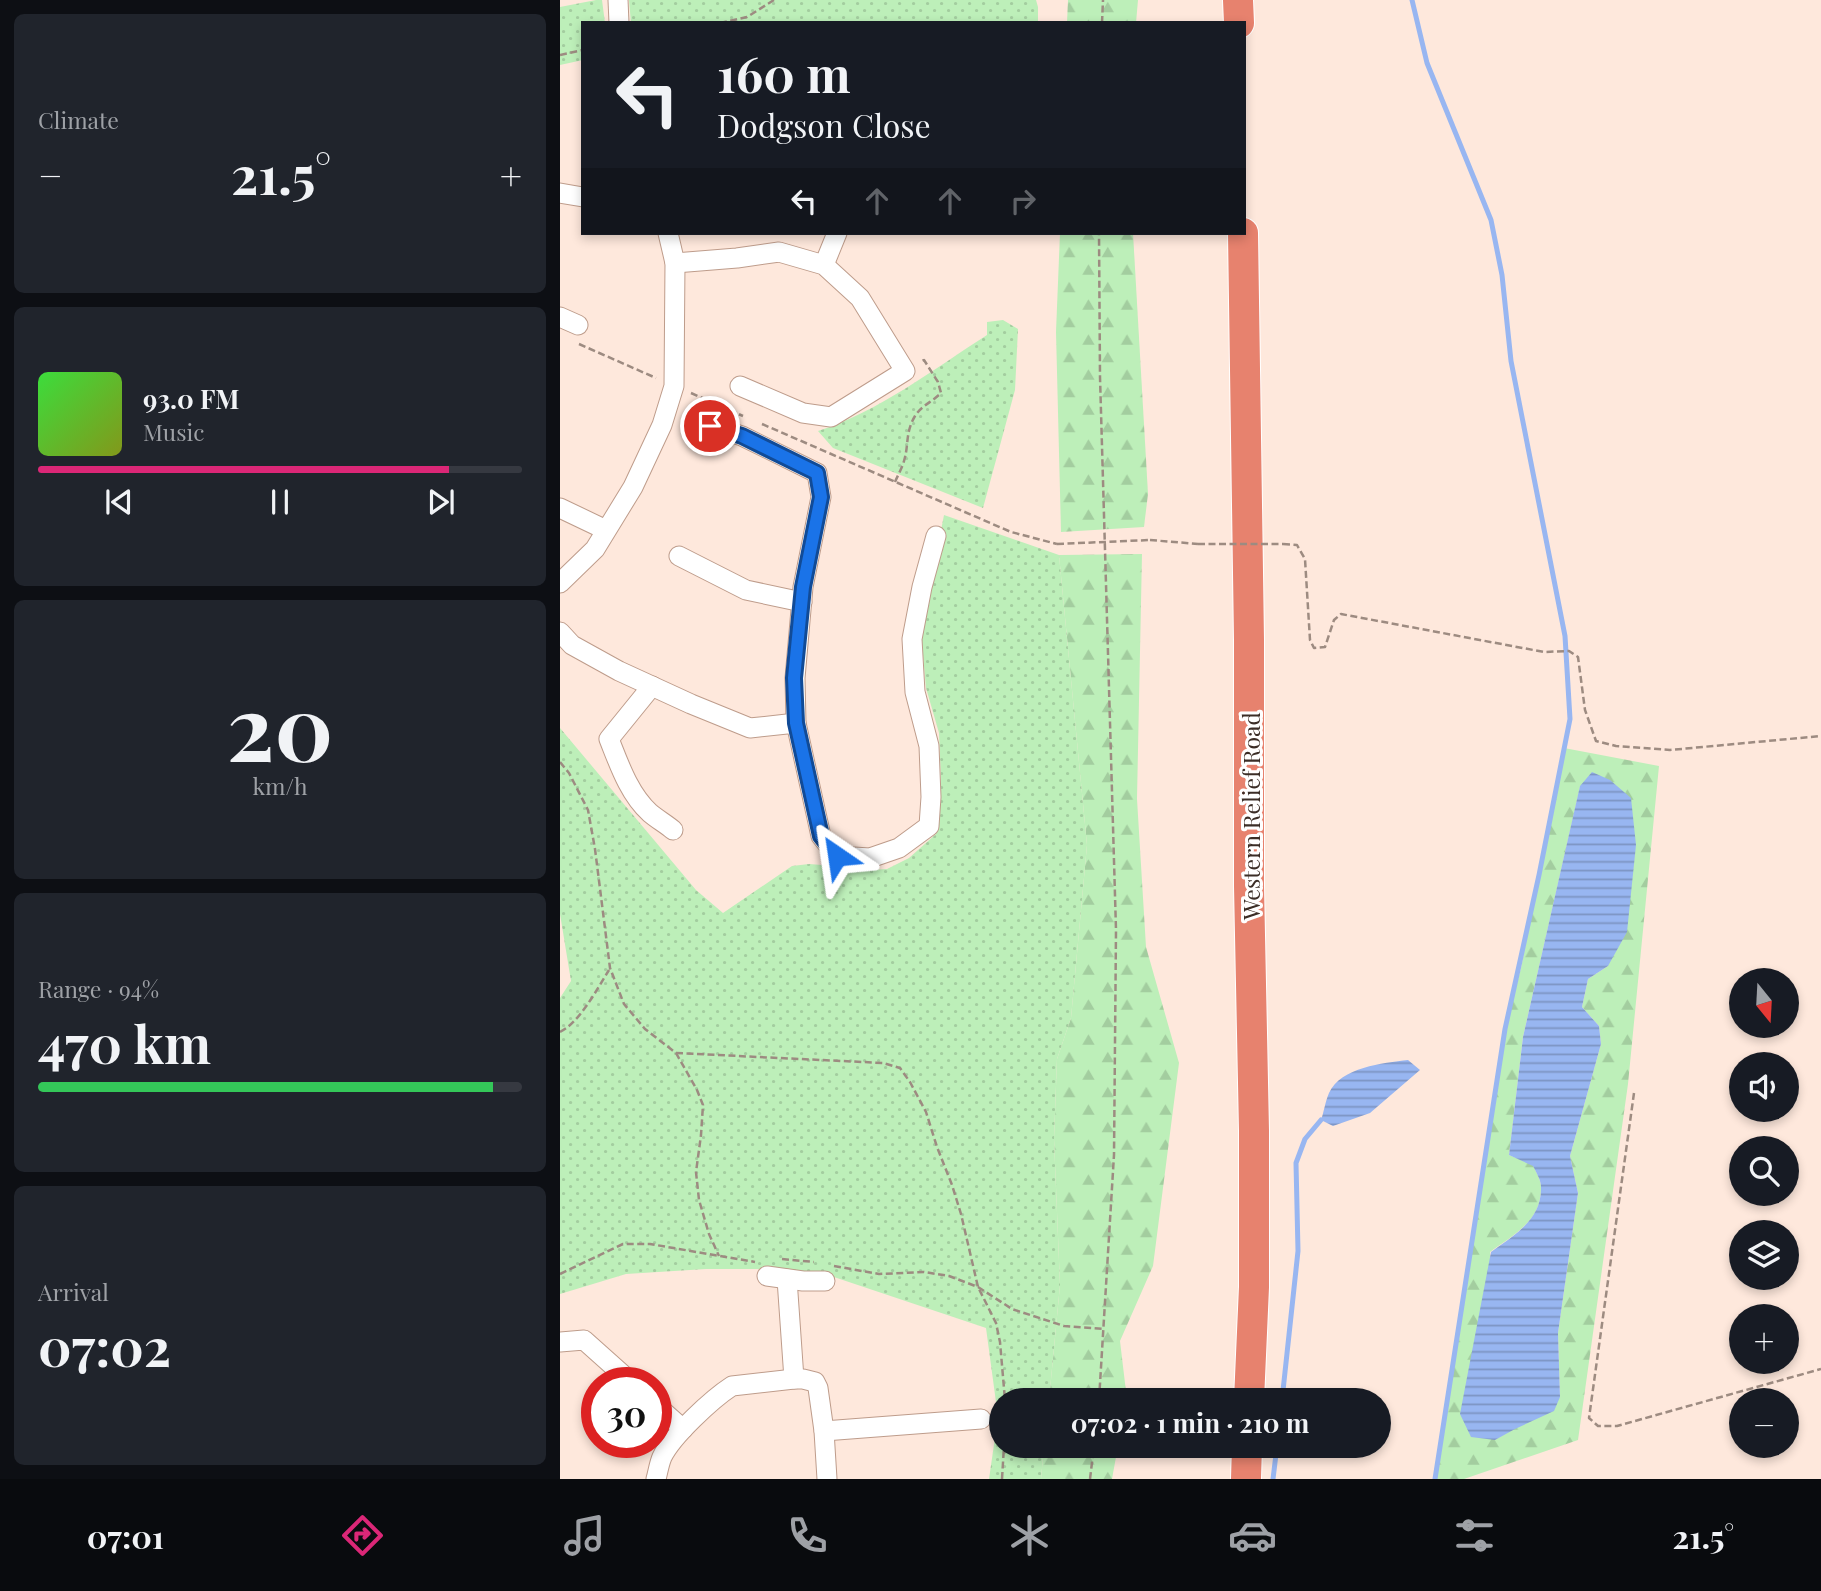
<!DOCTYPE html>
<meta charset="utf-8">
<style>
body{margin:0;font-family:"Playfair Display",serif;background:#20242c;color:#f1f3f6;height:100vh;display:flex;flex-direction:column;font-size:26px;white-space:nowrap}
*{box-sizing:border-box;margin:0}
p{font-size:23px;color:#9ea1a6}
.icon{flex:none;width:38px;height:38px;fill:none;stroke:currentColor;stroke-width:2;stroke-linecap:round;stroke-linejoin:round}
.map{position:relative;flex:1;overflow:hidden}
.details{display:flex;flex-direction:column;gap:14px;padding:14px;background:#0d0f14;width:560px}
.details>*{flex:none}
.banner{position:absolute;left:21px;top:21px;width:665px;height:214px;border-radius:0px;box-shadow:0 4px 10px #0003;background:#171b24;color:#f1f3f6;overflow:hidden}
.needle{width:46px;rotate:162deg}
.fabs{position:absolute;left:1169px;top:968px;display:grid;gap:14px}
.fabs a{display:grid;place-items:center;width:70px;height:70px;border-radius:50%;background:#171b24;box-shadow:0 4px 10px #0003;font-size:35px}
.speed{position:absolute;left:21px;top:1367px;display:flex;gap:14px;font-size:35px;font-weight:700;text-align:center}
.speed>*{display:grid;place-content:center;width:91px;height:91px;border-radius:50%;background:#171b24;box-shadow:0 4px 10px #0003;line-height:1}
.speed .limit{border:10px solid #d22;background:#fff;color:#111}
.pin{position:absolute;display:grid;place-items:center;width:60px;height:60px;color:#fff;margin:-30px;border:4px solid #fff;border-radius:50%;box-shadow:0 2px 7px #0007}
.me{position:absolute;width:77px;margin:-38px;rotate:328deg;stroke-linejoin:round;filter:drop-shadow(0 0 5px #0008)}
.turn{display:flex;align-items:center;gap:24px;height:147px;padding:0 21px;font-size:32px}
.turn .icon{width:91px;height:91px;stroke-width:2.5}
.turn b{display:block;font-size:49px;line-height:60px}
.lanes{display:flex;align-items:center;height:66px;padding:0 21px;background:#0003;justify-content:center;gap:35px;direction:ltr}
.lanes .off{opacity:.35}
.big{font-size:52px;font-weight:700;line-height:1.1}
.details .widget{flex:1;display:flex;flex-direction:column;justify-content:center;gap:10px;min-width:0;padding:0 24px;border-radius:10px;background:#20242c}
.details .dial{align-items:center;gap:0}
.dial b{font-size:91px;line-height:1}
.song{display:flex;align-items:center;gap:21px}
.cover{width:84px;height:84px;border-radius:10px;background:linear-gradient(135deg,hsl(120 70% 55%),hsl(70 70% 35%))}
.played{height:7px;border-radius:4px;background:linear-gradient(90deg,#db2777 85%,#363941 85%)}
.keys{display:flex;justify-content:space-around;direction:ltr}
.heat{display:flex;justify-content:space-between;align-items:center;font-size:38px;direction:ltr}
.charge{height:10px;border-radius:5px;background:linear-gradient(90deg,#34c759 94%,#363941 0)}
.trip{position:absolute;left:429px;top:1388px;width:402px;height:70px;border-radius:35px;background:#171b24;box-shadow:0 4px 10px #0003;font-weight:700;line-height:70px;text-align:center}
.tabs{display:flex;height:112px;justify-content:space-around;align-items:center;background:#090b0e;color:#9ea1a6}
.tabs .icon{width:49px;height:49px}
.tabs .selected{color:#db2777}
.tabs b{font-size:32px;color:#f1f3f6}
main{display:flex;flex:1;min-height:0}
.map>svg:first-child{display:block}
.forest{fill:url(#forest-firs);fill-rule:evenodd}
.park{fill:url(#park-dots)}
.water{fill:url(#water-rules)}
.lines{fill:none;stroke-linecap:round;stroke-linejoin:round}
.stream{stroke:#98b6f1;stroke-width:5}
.minor-casing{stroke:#be9c8b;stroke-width:21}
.highway-casing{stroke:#fff;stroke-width:32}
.path{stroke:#9d8b81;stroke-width:2.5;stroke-dasharray:7 3.5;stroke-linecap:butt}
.minor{stroke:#fff;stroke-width:19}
.highway{stroke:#e7826e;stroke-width:30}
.path-bridge{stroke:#9d8b81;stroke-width:2.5;stroke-dasharray:7 3.5;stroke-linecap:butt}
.route-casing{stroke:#114b97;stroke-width:18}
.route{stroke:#1a73e8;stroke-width:12}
.labels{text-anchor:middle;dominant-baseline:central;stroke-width:6;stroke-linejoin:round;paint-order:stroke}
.street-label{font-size:23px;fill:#3b2d26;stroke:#fff}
</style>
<main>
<section class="details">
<div class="widget"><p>Climate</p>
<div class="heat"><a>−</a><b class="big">21.5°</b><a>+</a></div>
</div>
<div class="widget">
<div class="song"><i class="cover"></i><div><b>93.0 FM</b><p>Music</p></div></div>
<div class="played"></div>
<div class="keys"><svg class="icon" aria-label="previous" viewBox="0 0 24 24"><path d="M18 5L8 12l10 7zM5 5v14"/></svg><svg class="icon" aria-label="pause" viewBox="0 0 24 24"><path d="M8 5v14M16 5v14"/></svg><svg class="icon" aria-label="next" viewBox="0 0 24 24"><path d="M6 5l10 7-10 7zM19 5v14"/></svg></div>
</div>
<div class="widget dial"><b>20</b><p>km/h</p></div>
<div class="widget"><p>Range · 94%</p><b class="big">470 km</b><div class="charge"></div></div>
<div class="widget"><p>Arrival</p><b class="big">07:02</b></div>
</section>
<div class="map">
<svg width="1261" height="1479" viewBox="0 0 1261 1479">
<defs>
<pattern id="forest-firs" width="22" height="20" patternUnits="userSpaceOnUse" patternTransform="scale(1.75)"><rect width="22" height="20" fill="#bdefb9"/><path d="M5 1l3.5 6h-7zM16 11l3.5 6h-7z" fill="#a3cd9f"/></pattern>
<pattern id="park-dots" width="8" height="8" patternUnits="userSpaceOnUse" patternTransform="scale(1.75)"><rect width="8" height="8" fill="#bdefb9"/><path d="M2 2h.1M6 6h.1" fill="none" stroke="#a3cd9f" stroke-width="1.8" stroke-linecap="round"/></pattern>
<pattern id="water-rules" width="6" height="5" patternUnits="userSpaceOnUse" patternTransform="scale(1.75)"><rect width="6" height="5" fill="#98b6f1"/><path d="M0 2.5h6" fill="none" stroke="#7d94c3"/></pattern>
</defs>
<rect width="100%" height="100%" fill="#fee8dc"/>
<!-- forest -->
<g class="forest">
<polygon points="508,0 578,0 576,23 507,23"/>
<polygon points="500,233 573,233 588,494 584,527 501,532 496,332"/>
<polygon points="582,554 577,799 586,947 619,1063 593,1266 560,1341 567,1400 489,1400 500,1285 494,1139 497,1059 511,1018 527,845 499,555"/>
<path d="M 1004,748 L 1099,766 L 1068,1084 L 1018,1440 L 904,1479 L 875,1479 L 945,1029 L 961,968 ZM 1020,787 L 1048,966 L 1028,979 L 1022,1007 L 1039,1026 L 1041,1044 L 1010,1156 L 1018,1193 L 998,1333 L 1000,1397 L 935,1440 L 930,1252 C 954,1235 982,1220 981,1187 C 981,1180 976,1172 973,1165 L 949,1155 L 963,1037 Z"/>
<polygon points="484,1446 558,1446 552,1479 481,1479"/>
</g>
<!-- park -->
<g class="park">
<polygon points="36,0 42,0 45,23 23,23 23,60 0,65 0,7"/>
<polygon points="69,0 476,0 478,7 478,23 71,23"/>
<path d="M 443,320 L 458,329 L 455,390 L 423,508 L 273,448 L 258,431 C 318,412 374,369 427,335 L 427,322 Z"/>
<polygon points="384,515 499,555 527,845 511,1018 497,1059 494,1139 500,1285 489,1400 441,1400 441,1446 484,1446 481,1479 429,1479 438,1417 426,1328 265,1274 208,1269 146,1269 66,1274 0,1294 0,998 11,981 0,914 0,728 136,890 163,913 232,866 249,864 262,865 294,871 327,869 349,858 376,834 381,779 379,733 366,688 361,633"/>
</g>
<!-- water -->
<g class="water">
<path d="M 1032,772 L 1050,780 L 1071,798 L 1076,845 L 1067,932 L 1048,966 L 1028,979 L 1022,1007 L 1039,1026 L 1041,1044 L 1010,1156 L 1018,1193 L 998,1333 L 1000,1397 L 994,1411 L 955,1429 L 935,1440 L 911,1437 L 900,1414 L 931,1252 C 954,1235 982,1220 981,1187 C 981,1180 976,1172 973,1166 L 949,1155 L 963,1037 L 1020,786 Z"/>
<path d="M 848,1060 L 860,1070 L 810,1113 L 773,1126 L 761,1120 C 764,1112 765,1102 769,1093 C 781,1067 823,1063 848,1060 Z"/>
</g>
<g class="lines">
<!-- stream -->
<g class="stream">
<polyline points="852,0 867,63 931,220 942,275 951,361 1005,636 1010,719 979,875 945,1029 875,1479"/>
<polyline points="722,1400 738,1251 736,1163 745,1139 761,1120"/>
<polyline points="713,1479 717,1446"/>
</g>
<defs>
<g id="minor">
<polyline points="58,0 59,23"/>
<polyline points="0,193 23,197"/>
<polyline points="115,263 177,258 219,252 264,265 300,298 345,371 271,417 243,413 180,386"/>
<polyline points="264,265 277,233"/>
<polyline points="0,317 18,325"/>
<polyline points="151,426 182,436 257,473 261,497 243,587 235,678 236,723 261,836 277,856 310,858 339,848 369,826 371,797 369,746 355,692 352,639 362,587 376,536"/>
<polyline points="0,508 46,530"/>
<polyline points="119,556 186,590 242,602"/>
<polyline points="0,583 35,549 73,487 102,425 114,386 115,263 108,233"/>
<polyline points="0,632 12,645 59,671 131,704 190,728 236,723"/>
<path d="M 92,686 L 49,739 C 59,764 69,794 90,813 C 97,819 106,824 113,830"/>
<polyline points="207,1276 243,1281 265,1281"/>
<polyline points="227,1279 234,1379"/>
<polyline points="0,1342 24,1340 71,1382"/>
<polyline points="96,1405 123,1429"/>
<polyline points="264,1431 421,1419"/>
<path d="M 96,1479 C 98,1472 99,1464 102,1457 C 112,1436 152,1399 172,1386 L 234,1379 L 243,1379 L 255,1382 L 258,1388 L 264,1431 L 267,1479"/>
</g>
<g id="highway">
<polyline points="678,0 679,23"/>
<polyline points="683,233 689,640 689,886 694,1131 694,1287 689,1400"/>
<polyline points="686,1479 687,1446"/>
</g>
</defs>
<!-- minor casing -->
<use href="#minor" class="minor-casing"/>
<!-- highway casing -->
<use href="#highway" class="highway-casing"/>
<!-- path -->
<g class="path">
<polyline points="160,23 187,17 214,0"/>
<polyline points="542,23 543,0"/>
<polyline points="0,55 23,50"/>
<polyline points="19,344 96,378"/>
<polyline points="131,393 183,416"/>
<polyline points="202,424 451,532 497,544"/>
<path d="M 335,482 C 338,475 342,468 344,461 C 349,445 345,433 355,416 C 361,406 372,402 381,393 L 378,382 L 364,360 L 360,362"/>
<polyline points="590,540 638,544"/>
<polyline points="723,544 737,545 745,559 750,640 754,648 765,647 774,620 781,614 984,652 1009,651 1018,657 1025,710 1036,741 1056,746 1110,750 1261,736"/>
<polyline points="0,762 9,773 28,810 35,849 50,968 64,1004 85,1029 116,1053 137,1090 143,1105 141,1135 136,1172 139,1200 149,1234 159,1256"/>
<path d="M 0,1032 C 20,1022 37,989 49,970"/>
<polyline points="116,1053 323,1063 340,1068 350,1082 366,1112 377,1147 392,1185 401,1214 418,1287 436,1323 440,1342 445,1400"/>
<polyline points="1074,1093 1029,1418 1038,1426 1057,1426 1261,1369"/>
<polyline points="222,1259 254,1262"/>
<polyline points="274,1266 319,1274 364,1272 389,1276 418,1287 452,1309 504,1326 544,1329"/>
<polyline points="0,1274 63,1244 90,1244 195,1262"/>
<polyline points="539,1400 554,1155 556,930 540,377 539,233"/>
<polyline points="442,1479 444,1446"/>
<polyline points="530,1479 534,1446"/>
</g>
<!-- minor -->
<use href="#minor" class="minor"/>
<!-- highway -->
<use href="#highway" class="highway"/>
<!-- path-bridge -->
<g class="path-bridge">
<polyline points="497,544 590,540"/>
<polyline points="638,544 723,544"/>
</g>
</g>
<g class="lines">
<defs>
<polyline id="route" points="150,426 182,436 257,473 261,497 243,587 234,678 236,723 261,836 277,856"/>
</defs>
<!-- route casing -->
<use href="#route" class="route-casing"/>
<!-- route -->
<use href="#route" class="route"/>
</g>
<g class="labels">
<!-- street labels -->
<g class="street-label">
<text transform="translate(690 816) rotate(-90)">Western Relief Road</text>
</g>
</g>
</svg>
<div class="fabs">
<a><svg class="needle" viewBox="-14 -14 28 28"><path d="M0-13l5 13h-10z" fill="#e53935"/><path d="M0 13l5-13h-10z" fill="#9ea1a6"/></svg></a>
<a><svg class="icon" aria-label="sound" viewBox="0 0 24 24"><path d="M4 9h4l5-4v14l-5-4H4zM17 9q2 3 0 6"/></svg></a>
<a><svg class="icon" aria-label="search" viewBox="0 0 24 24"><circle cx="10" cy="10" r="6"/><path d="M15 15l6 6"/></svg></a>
<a><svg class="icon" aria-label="layers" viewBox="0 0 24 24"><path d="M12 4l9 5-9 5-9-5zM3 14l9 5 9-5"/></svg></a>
<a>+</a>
<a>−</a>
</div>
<div class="speed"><div class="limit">30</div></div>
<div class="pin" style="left:150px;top:426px;background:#d93025"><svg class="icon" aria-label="arrive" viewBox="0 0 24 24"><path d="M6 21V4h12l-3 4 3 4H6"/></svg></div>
<svg class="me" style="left:277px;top:856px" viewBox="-20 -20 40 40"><path d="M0-17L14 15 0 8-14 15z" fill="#1a73e8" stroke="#fff" stroke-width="4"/></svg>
<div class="trip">07:02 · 1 min · 210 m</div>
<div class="banner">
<div class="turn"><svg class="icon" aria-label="left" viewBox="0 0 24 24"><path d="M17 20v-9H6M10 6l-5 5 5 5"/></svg><div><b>160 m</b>Dodgson Close</div></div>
<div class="lanes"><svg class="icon" aria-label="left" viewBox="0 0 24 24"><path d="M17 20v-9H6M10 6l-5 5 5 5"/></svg><svg class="icon off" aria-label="ahead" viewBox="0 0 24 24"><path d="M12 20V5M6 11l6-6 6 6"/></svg><svg class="icon off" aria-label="ahead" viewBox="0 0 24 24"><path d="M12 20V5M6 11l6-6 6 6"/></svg><svg class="icon off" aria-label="right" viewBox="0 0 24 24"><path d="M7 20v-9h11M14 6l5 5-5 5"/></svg></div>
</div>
</div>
</main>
<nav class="tabs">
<b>07:01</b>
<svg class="icon selected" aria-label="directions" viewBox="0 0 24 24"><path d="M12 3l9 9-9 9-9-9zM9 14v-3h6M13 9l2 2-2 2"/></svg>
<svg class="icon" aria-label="music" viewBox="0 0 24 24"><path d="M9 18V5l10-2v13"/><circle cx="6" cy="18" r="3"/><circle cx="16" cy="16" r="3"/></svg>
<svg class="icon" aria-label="phone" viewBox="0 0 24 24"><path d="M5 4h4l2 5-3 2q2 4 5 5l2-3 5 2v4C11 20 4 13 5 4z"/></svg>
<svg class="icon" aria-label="climate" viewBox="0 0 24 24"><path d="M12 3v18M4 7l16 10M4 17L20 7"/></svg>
<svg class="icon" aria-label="car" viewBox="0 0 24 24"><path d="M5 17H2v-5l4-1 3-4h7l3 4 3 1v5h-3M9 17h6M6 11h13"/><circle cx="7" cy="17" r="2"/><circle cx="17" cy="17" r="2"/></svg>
<svg class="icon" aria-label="filters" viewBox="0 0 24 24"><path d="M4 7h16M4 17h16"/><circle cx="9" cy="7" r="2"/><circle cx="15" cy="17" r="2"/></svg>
<b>21.5°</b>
</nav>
